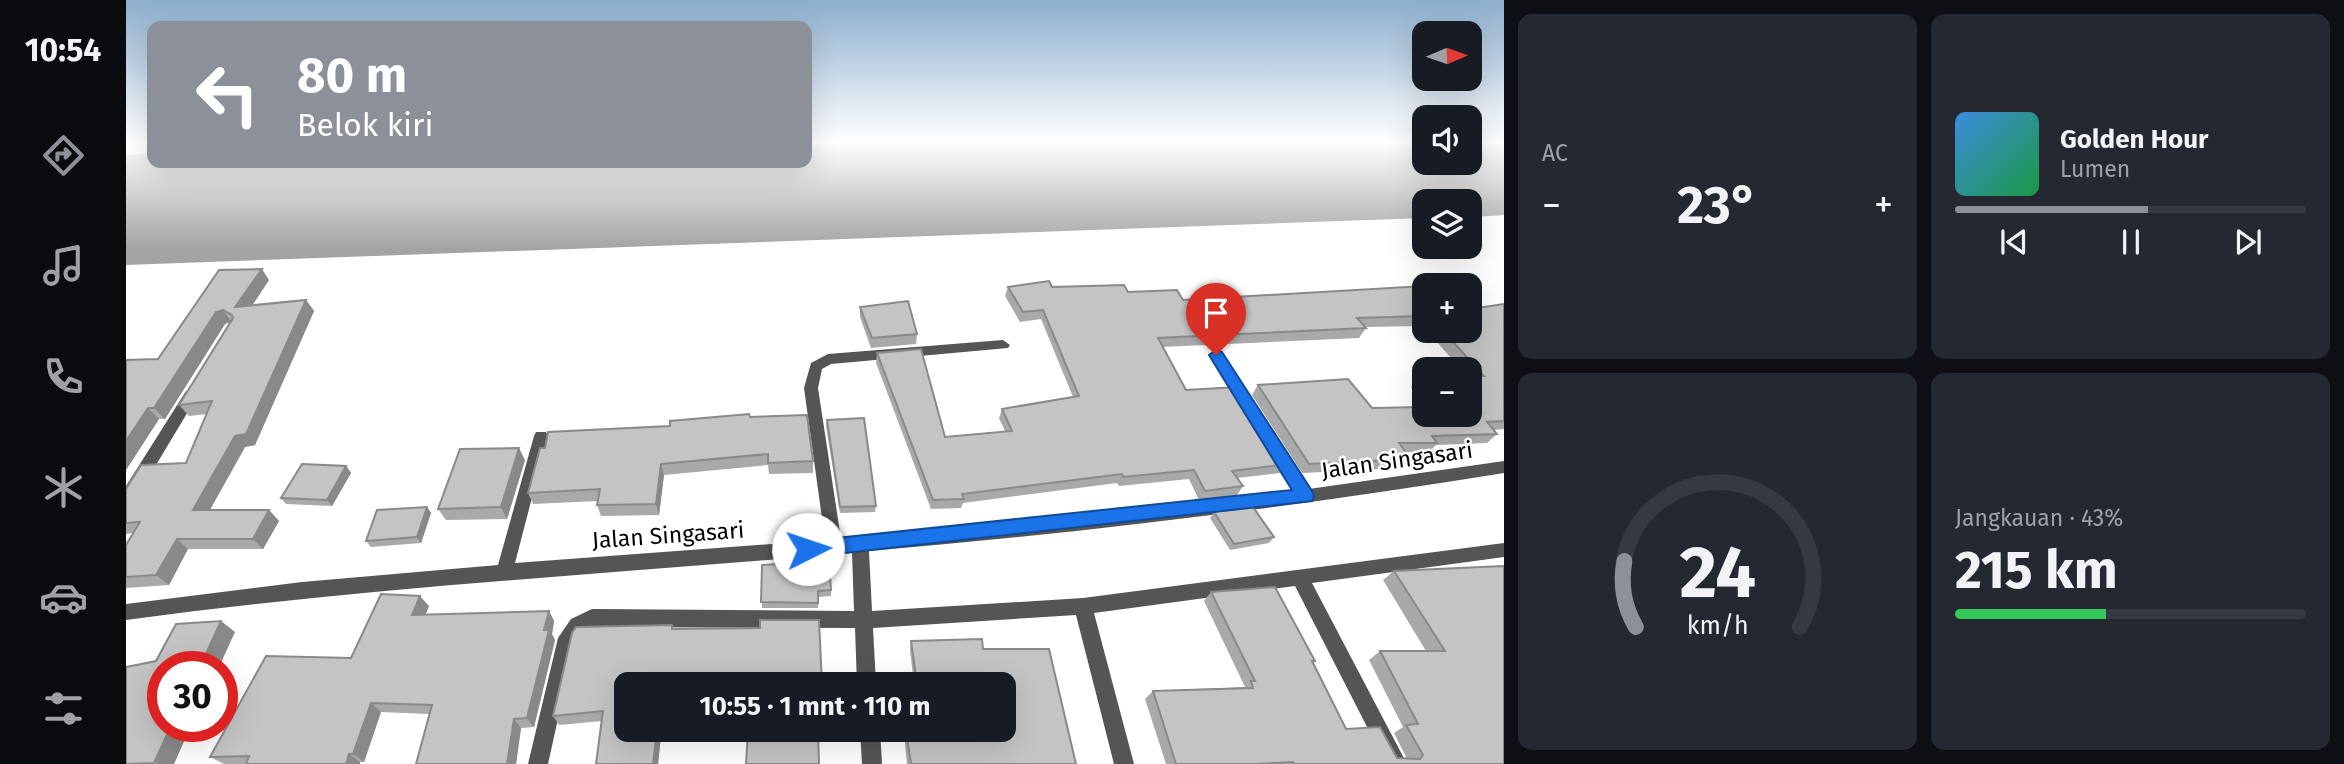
<!DOCTYPE html>
<html lang="id">
<meta charset="utf-8">
<style>
body{margin:0;font-family:"Fira Sans",sans-serif;background:#242831;color:#f1f3f6;height:100vh;display:flex;flex-direction:column;font-size:26px;white-space:nowrap}
*{box-sizing:border-box;margin:0}
p{font-size:23px;color:#9ea1a6}
.icon{flex:none;width:38px;height:38px;fill:none;stroke:currentColor;stroke-width:2;stroke-linecap:round;stroke-linejoin:round}
.map{position:relative;flex:1;overflow:hidden}
.side{display:flex;flex-direction:column;gap:14px;padding:14px;background:#0d0f14;width:840px}
.side>*{flex:none}
.banner{position:absolute;left:21px;top:21px;width:665px;height:147px;border-radius:14px;box-shadow:0 7px 28px #0002;background:#8c9099;color:#fff;overflow:hidden}
.needle{width:46px;rotate:88deg}
.buttons{position:absolute;left:1286px;top:21px;display:grid;gap:14px}
.buttons a{display:grid;place-items:center;width:70px;height:70px;border-radius:14px;background:#171b24;box-shadow:0 7px 28px #0002;font-size:35px}
.speed{position:absolute;left:21px;top:651px;display:flex;gap:14px;font-size:35px;font-weight:700;text-align:center}
.speed>*{display:grid;place-content:center;width:91px;height:91px;border-radius:50%;background:#171b24;box-shadow:0 7px 28px #0002;line-height:1}
.speed .limit{border:10px solid #d22;background:#fff;color:#111}
.pin{position:absolute;display:grid;place-items:center;width:60px;height:60px;color:#fff;margin:-72px -30px;border-radius:50% 50% 50% 0;rotate:-45deg;box-shadow:0 0 7px #0007}
.pin .icon{rotate:45deg}
.me{position:absolute;width:77px;margin:-38px;rotate:86deg;stroke-linejoin:round;filter:drop-shadow(0 0 5px #0008)}
.turn{display:flex;align-items:center;gap:24px;height:147px;padding:0 35px;font-size:32px}
.turn .icon{width:91px;height:91px;stroke-width:2.5}
.turn b{display:block;font-size:49px;line-height:60px}
.big{font-size:52px;font-weight:700;line-height:1.1}
.side .card{flex:1;display:flex;flex-direction:column;justify-content:center;gap:10px;min-width:0;padding:0 24px;border-radius:14px;background:#242831}
.side .dial{align-items:center;gap:0}
.dial svg{height:182px;overflow:visible;fill:none;stroke:#363941;stroke-width:7;stroke-linecap:round;text-anchor:middle}
.dial text{fill:#f1f3f6;stroke:none}
.song{display:flex;align-items:center;gap:21px}
.cover{width:84px;height:84px;border-radius:10px;background:linear-gradient(135deg,hsl(210 70% 55%),hsl(140 70% 35%))}
.played{height:7px;border-radius:4px;background:linear-gradient(90deg,#8c9099 55%,#363941 55%)}
.keys{display:flex;justify-content:space-around;direction:ltr}
.heat{display:flex;justify-content:space-between;align-items:center;font-size:38px;direction:ltr}
.charge{height:10px;border-radius:5px;background:linear-gradient(90deg,#34c759 43%,#363941 0)}
.side .tiles{flex:1;display:grid;gap:14px;grid-template-columns:repeat(2,1fr)}
.trip{position:absolute;left:488px;top:672px;width:402px;height:70px;border-radius:14px;background:#171b24;box-shadow:0 7px 28px #0002;font-weight:700;line-height:70px;text-align:center}
main{display:flex;flex:1;min-height:0}
.tabs{display:flex;flex-direction:column;width:126px;justify-content:space-around;align-items:center;background:#090b0e;color:#9ea1a6}
.tabs .icon{width:49px;height:49px}
.tabs .current{color:#8c9099}
.tabs b{font-size:32px;color:#f1f3f6}
.map>svg:first-child{display:block}
.water{fill:#a3a3a3}
.lines{fill:none;stroke-linecap:round;stroke-linejoin:round}
.minor{fill:#555;fill-rule:evenodd}
.wall{fill:#a9a9a9}
.shaded-wall{fill:#898989}
.building{fill:#c4c4c4;stroke:#898989;stroke-width:2}
.route{fill:#1a73e8;stroke:#114b97;stroke-width:2}
.labels{text-anchor:middle;dominant-baseline:central;stroke-width:5;stroke-linejoin:round;paint-order:stroke}
.street-label{font-size:23px;fill:#000;stroke:#fff}
</style>
<main>
<nav class="tabs">
<b>10:54</b>
<svg class="icon current" aria-label="directions" viewBox="0 0 24 24"><path d="M12 3l9 9-9 9-9-9zM9 14v-3h6M13 9l2 2-2 2"/></svg>
<svg class="icon" aria-label="music" viewBox="0 0 24 24"><path d="M9 18V5l10-2v13"/><circle cx="6" cy="18" r="3"/><circle cx="16" cy="16" r="3"/></svg>
<svg class="icon" aria-label="phone" viewBox="0 0 24 24"><path d="M5 4h4l2 5-3 2q2 4 5 5l2-3 5 2v4C11 20 4 13 5 4z"/></svg>
<svg class="icon" aria-label="climate" viewBox="0 0 24 24"><path d="M12 3v18M4 7l16 10M4 17L20 7"/></svg>
<svg class="icon" aria-label="car" viewBox="0 0 24 24"><path d="M5 17H2v-5l4-1 3-4h7l3 4 3 1v5h-3M9 17h6M6 11h13"/><circle cx="7" cy="17" r="2"/><circle cx="17" cy="17" r="2"/></svg>
<svg class="icon" aria-label="filters" viewBox="0 0 24 24"><path d="M4 7h16M4 17h16"/><circle cx="9" cy="7" r="2"/><circle cx="15" cy="17" r="2"/></svg>
</nav>
<div class="map">
<svg width="1378" height="764" viewBox="0 0 1378 764">
<rect width="100%" height="100%" fill="#fff"/>
<!-- water -->
<polygon class="water" points="681,142 1298,142 1298,163 1344,163 1344,142 1378,142 1378,215 1344,217 1344,201 1298,201 1298,218 0,265 0,155 26,153 26,163 681,163"/>
<g class="lines">
<!-- minor -->
<g class="minor">
<path d="M 877,340 L 884,345 L 882,348 L 705,364 L 696,369 L 692,388 L 715,539 L 959,516 L 1168,491 L 1143,451 L 1146,447 L 1151,445 L 1156,447 L 1183,489 L 1378,461 L 1378,473 C 1167,507 956,533 743,551 L 746,611 L 957,598 L 1378,543 L 1378,557 L 1186,583 L 1281,764 L 1260,764 L 1169,586 L 968,613 L 1008,764 L 988,764 L 950,615 L 747,628 L 750,684 L 731,684 L 729,628 L 467,627 L 457,631 L 449,642 L 422,764 L 402,764 L 432,638 L 445,619 L 466,609 L 728,611 L 726,553 C 484,574 241,587 0,620 L 0,604 L 176,582 L 372,565 L 408,436 L 410,432 L 420,432 L 422,436 L 389,563 L 699,540 L 678,388 L 685,363 L 702,354 Z"/>
<polygon points="1091,350 1096,352 1125,398 1127,402 1125,406 1115,406 1084,355"/>
<polygon points="65,390 70,391 72,395 6,505 0,507 0,486 60,391"/>
<polygon points="734,730 754,730 756,764 736,764"/>
</g>
</g>
<!-- wall -->
<g class="wall">
<polygon points="93,270 143,280 126,306 180,300 188,311 129,445 119,447 84,510 143,510 153,521 137,549 62,549 43,585 0,588 0,545 7,533 0,534 0,489 60,463 81,414 63,416 53,405 105,322 99,324 39,419 33,419 0,470 0,360 32,359"/>
<polygon points="1298,286 1298,328 1296,326 1239,327 1240,328 1233,338 1036,347 1060,390 1161,464 1154,473 1111,478 1117,486 1111,495 1073,500 1063,479 993,486 991,483 837,503 835,508 805,509 750,363 751,353 819,437 879,431 873,418 876,409 947,397 915,319 894,322 879,296 882,287 926,287 1002,292 1057,300"/>
<polygon points="1378,304 1378,429 1368,430 1371,434 1361,443 1310,445 1303,452 1280,452 1285,459 1277,468 1176,473 1126,395 1132,385 1246,408 1344,415 1344,369 1335,369 1301,331 1344,331 1345,309"/>
<polygon points="734,307 791,334 790,344 745,348 734,317"/>
<polygon points="1293,378 1298,378 1298,404 1285,387"/>
<polygon points="624,417 687,461 687,473 643,474 642,465 538,475 533,515 475,516 471,505 472,501 407,504 402,493 419,448 544,426"/>
<polygon points="701,420 750,506 749,512 714,513 700,426"/>
<polygon points="399,460 381,519 320,520 312,509"/>
<polygon points="220,466 225,473 206,506 160,504 155,498"/>
<polygon points="301,507 305,513 295,543 245,547 240,541"/>
<polygon points="1088,512 1148,537 1143,543 1104,550 1084,518"/>
<polygon points="636,565 705,590 705,596 692,597 692,608 636,608"/>
<polygon points="1378,566 1378,764 1040,764 1019,699 1027,691 1119,687 1078,601 1085,592 1189,661 1187,663 1220,729 1271,758 1281,759 1268,733 1277,727 1243,660 1254,651 1300,651 1257,580 1268,571"/>
<polygon points="303,606 299,615 423,611 428,621 426,634 429,640 408,727 395,728 390,764 290,764 303,714 255,712 238,762 234,762 234,764 98,764 84,757 225,658"/>
<polygon points="634,620 693,620 696,684 500,684 500,730 692,730 693,764 620,764 622,733 535,736 532,764 470,764 476,721 433,725 427,716 446,633 450,627 546,625 547,629 634,628"/>
<polygon points="785,641 857,649 950,764 781,764 778,735 779,730 878,730 878,684 788,684 784,650"/>
</g>
<!-- shaded-wall -->
<g class="shaded-wall">
<polygon points="136,269 143,280 117,319 109,307"/>
<polygon points="180,300 188,311 129,445 119,447 78,520 67,510"/>
<polygon points="97,310 105,321 99,324 39,419 28,408 90,312"/>
<polygon points="22,408 33,419 0,470 0,441"/>
<polygon points="393,448 399,460 381,519 375,507"/>
<polygon points="535,464 538,475 533,515 530,504"/>
<polygon points="220,466 225,473 206,506 201,500"/>
<polygon points="301,507 305,513 295,543 291,537"/>
<polygon points="143,510 153,521 137,549 127,539"/>
<polygon points="51,539 62,549 43,585 30,575"/>
<polygon points="294,596 303,606 295,626 286,615"/>
<polygon points="423,611 428,621 426,634 429,640 408,727 401,718"/>
<polygon points="95,621 109,632 93,667 74,667"/>
<polygon points="245,703 255,712 238,762 227,754"/>
<polygon points="388,719 395,728 390,764 381,764"/>
<polygon points="45,726 65,726 48,764 31,764 28,763"/>
<polygon points="531,730 532,730 535,736 532,764 527,764"/>
<polygon points="223,754 234,762 234,764 220,764"/>
</g>
<!-- building -->
<g class="building">
<polygon points="136,269 109,307 180,300 120,434 109,436 67,510 143,510 127,539 51,539 30,575 0,577 0,545 14,522 0,523 0,489 15,465 60,463 86,401 53,405 107,318 106,315 97,310 90,312 28,408 22,408 0,441 0,360 32,359 93,270"/>
<polygon points="923,281 926,287 998,285 1002,292 1051,290 1057,300 1298,286 1298,316 1231,318 1240,328 1032,338 1060,390 1112,387 1161,464 1106,471 1117,486 1079,491 1068,470 997,477 996,474 836,494 838,499 807,500 751,353 795,349 819,437 886,431 876,409 953,396 917,310 897,312 882,287"/>
<polygon points="782,301 791,334 746,338 734,307"/>
<polygon points="1378,304 1378,421 1361,422 1371,434 1306,436 1311,443 1273,443 1285,459 1183,464 1132,385 1222,379 1246,408 1298,407 1298,415 1344,415 1344,376 1358,376 1317,331 1344,331 1344,308 1345,309"/>
<polygon points="1293,378 1298,378 1298,384"/>
<polygon points="623,414 624,417 681,415 687,461 642,463 642,454 535,464 530,504 471,505 474,489 402,493 414,448 419,448 422,432 544,426 544,421"/>
<polygon points="738,418 750,506 714,507 701,420"/>
<polygon points="393,448 375,507 312,509 334,449"/>
<polygon points="176,464 220,466 201,500 155,498"/>
<polygon points="301,507 291,537 240,541 251,510"/>
<polygon points="1127,507 1148,537 1108,544 1088,512"/>
<polygon points="703,561 705,590 692,591 692,603 635,602 636,565"/>
<polygon points="1378,566 1378,764 1168,764 1167,762 1131,764 1050,764 1027,691 1127,688 1125,681 1129,681 1085,592 1149,587 1189,661 1186,661 1220,729 1254,727 1271,758 1294,759 1297,755 1280,725 1292,724 1254,651 1319,651 1268,571"/>
<polygon points="255,594 294,596 286,615 423,611 418,630 423,630 401,718 388,719 381,764 290,764 306,705 245,703 227,754 223,754 220,764 120,764 123,756 84,757 140,656 225,658"/>
<polygon points="634,620 693,620 696,684 500,684 500,730 531,730 527,764 470,764 477,711 427,716 446,633 450,627 546,625 546,629 634,628"/>
<polygon points="95,621 74,667 37,667 37,726 45,726 28,763 0,764 0,667 30,661 50,624"/>
<polygon points="856,639 857,649 923,649 950,764 785,764 780,730 878,730 878,684 791,684 785,641"/>
<polygon points="622,730 692,730 693,764 620,764"/>
</g>
<!-- sky -->
<linearGradient id="sky" x2="0" y2="1"><stop stop-color="#8cadcc"/><stop offset="0.57" stop-color="#fff"/><stop offset="1" stop-color="#fff" stop-opacity="0"/></linearGradient>
<rect width="1378" height="249" fill="url(#sky)"/>
<!-- route -->
<polygon class="route" points="1090,350 1096,352 1186,491 1188,496 1186,501 682,557 675,555 672,549 675,543 682,541 1166,490 1083,355"/>
<g class="labels">
<!-- street labels -->
<g class="street-label">
<text transform="translate(1271 460) rotate(-8)">Jalan Singasari</text>
<text transform="translate(542 535) rotate(-4)">Jalan Singasari</text>
</g>
</g>
</svg>
<div class="buttons">
<a><svg class="needle" viewBox="-14 -14 28 28"><path d="M0-13l5 13h-10z" fill="#e53935"/><path d="M0 13l5-13h-10z" fill="#9ea1a6"/></svg></a>
<a><svg class="icon" aria-label="sound" viewBox="0 0 24 24"><path d="M4 9h4l5-4v14l-5-4H4zM17 9q2 3 0 6"/></svg></a>
<a><svg class="icon" aria-label="layers" viewBox="0 0 24 24"><path d="M12 4l9 5-9 5-9-5zM3 14l9 5 9-5"/></svg></a>
<a>+</a>
<a>−</a>
</div>
<div class="speed"><div class="limit">30</div></div>
<div class="pin" style="left:1090px;top:355px;background:#d93025"><svg class="icon" aria-label="arrive" viewBox="0 0 24 24"><path d="M6 21V4h12l-3 4 3 4H6"/></svg></div>
<svg class="me" style="left:682px;top:549px" viewBox="-20 -20 40 40"><circle r="19" fill="#fff"/><path d="M0-13L10 11 0 6-10 11z" fill="#1a73e8"/></svg>
<div class="trip">10:55 · 1 mnt · 110 m</div>
<div class="banner">
<div class="turn"><svg class="icon" aria-label="left" viewBox="0 0 24 24"><path d="M17 20v-9H6M10 6l-5 5 5 5"/></svg><div><b>80 m</b>Belok kiri</div></div>
</div>
</div>
<section class="side">
<div class="tiles">
<div class="card"><p>AC</p>
<div class="heat"><a>−</a><b class="big">23°</b><a>+</a></div>
</div>
<div class="card">
<div class="song"><i class="cover"></i><div><b>Golden Hour</b><p>Lumen</p></div></div>
<div class="played"></div>
<div class="keys"><svg class="icon" aria-label="previous" viewBox="0 0 24 24"><path d="M18 5L8 12l10 7zM5 5v14"/></svg><svg class="icon" aria-label="pause" viewBox="0 0 24 24"><path d="M8 5v14M16 5v14"/></svg><svg class="icon" aria-label="next" viewBox="0 0 24 24"><path d="M6 5l10 7-10 7zM19 5v14"/></svg></div>
</div>
<div class="card dial"><svg viewBox="0 0 100 80">
<path d="M14 69A42 42 0 1 1 86 69"/>
<path d="M14 69A42 42 0 0 1 9 40" stroke="#8c9099"/>
<text x="50" y="56" font-size="32" font-weight="700">24</text>
<text x="50" y="72" font-size="11">km/h</text>
</svg></div>
<div class="card"><p>Jangkauan · 43%</p><b class="big">215 km</b><div class="charge"></div></div>
</div>
</section>
</main>
